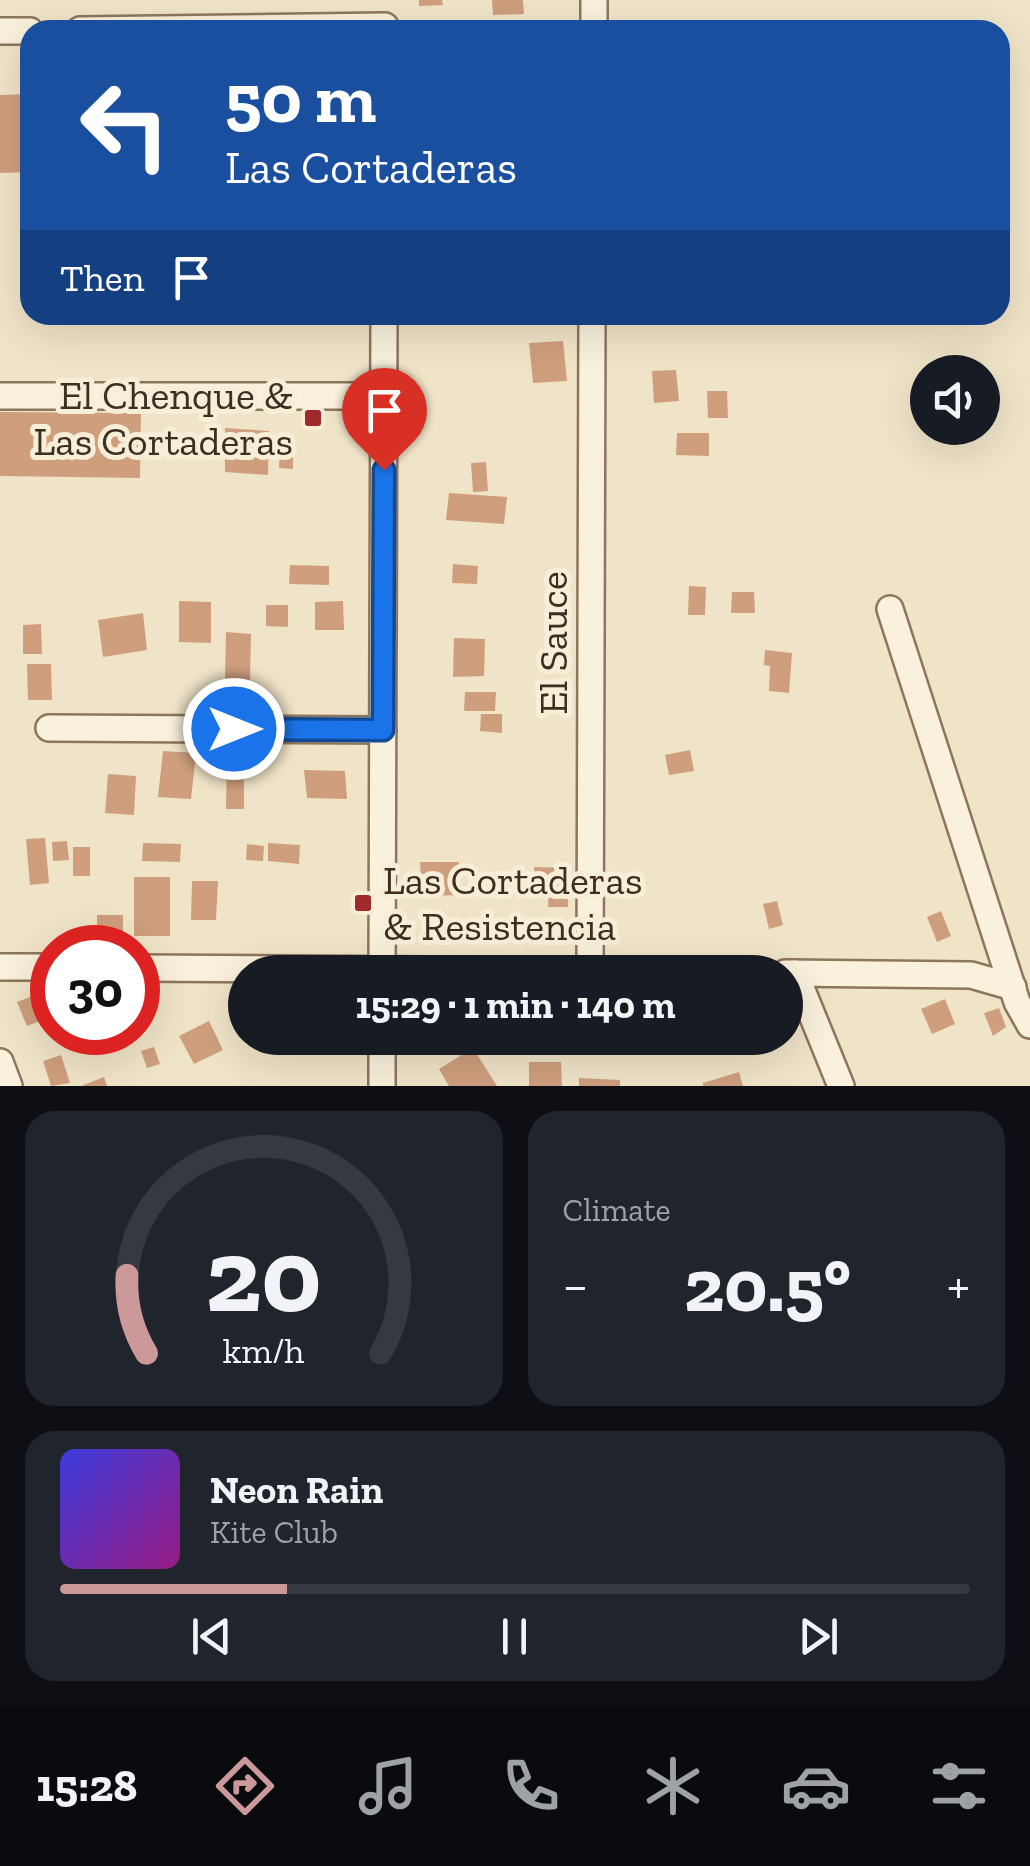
<!DOCTYPE html>
<meta charset="utf-8">
<style>
body{margin:0;font-family:"Zilla Slab",serif;background:#20242c;color:#f1f3f6;height:100vh;display:flex;flex-direction:column;font-size:38px;white-space:nowrap}
*{box-sizing:border-box;margin:0}
p{font-size:32px;color:#9ea1a6}
.icon{flex:none;width:55px;height:55px;fill:none;stroke:currentColor;stroke-width:2;stroke-linecap:round;stroke-linejoin:round}
.map{position:relative;height:1086px;overflow:hidden}
.details{display:flex;flex-direction:column;gap:25px;padding:25px;background:#0d0f14;flex:1}
.details>*{flex:none}
.top-card{position:absolute;left:20px;top:20px;width:990px;height:305px;border-radius:30px;box-shadow:0 10px 40px #0002;background:#1a4fa0;color:#fff;overflow:hidden}
.tools{position:absolute;left:910px;top:355px;display:grid;gap:20px}
.tools a{display:grid;place-items:center;width:90px;height:90px;border-radius:50%;background:#171b24;box-shadow:0 10px 40px #0002;font-size:50px}
.speed{position:absolute;left:30px;top:925px;display:flex;gap:20px;font-size:50px;font-weight:700;text-align:center}
.speed>*{display:grid;place-content:center;width:130px;height:130px;border-radius:50%;background:#171b24;box-shadow:0 10px 40px #0002;line-height:1}
.speed .limit{border:15px solid #d22;background:#fff;color:#111}
.pin{position:absolute;display:grid;place-items:center;width:85px;height:85px;color:#fff;margin:-102px -42px;border-radius:50% 50% 50% 0;rotate:-45deg;box-shadow:0 0 10px #0007}
.pin .icon{rotate:45deg}
.me{position:absolute;width:110px;margin:-55px;rotate:90deg;stroke-linejoin:round;filter:drop-shadow(0 0 8px #0008)}
.turn{display:flex;align-items:center;gap:35px;height:210px;padding:0 40px;font-size:45px}
.turn .icon{width:130px;height:130px;stroke-width:2.5}
.turn b{display:block;font-size:70px;line-height:85px}
.then{display:flex;align-items:center;height:95px;padding:0 40px;background:#0003;gap:20px;font-size:38px}
.big{font-size:75px;font-weight:700;line-height:1.1}
.details .tile{flex:1;display:flex;flex-direction:column;justify-content:center;gap:15px;min-width:0;padding:0 35px;border-radius:30px;background:#20242c}
.details .dial{align-items:center;gap:0}
.dial svg{height:260px;overflow:visible;fill:none;stroke:#363941;stroke-width:7;stroke-linecap:round;text-anchor:middle}
.dial text{fill:#f1f3f6;stroke:none}
.song{display:flex;align-items:center;gap:30px}
.cover{width:120px;height:120px;border-radius:15px;background:linear-gradient(135deg,hsl(240 70% 55%),hsl(310 70% 35%))}
.played{height:10px;border-radius:5px;background:linear-gradient(90deg,#cc999b 25%,#363941 25%)}
.keys{display:flex;justify-content:space-around;direction:ltr}
.heat{display:flex;justify-content:space-between;align-items:center;font-size:55px;direction:ltr}
.details .tiles{flex:1;display:grid;gap:25px;grid-template-columns:1fr 1fr}
.tile:last-child{grid-column:span 2}
.trip{position:absolute;left:228px;top:955px;width:575px;height:100px;border-radius:50px;background:#171b24;box-shadow:0 10px 40px #0002;font-weight:700;line-height:100px;text-align:center}
.tab-bar{display:flex;height:160px;justify-content:space-around;align-items:center;background:#090b0e;color:#9ea1a6}
.tab-bar .icon{width:70px;height:70px}
.tab-bar .on{color:#cc999b}
.tab-bar b{font-size:45px;color:#f1f3f6}
.map>svg:first-child{display:block}
.building{fill:#cf9f7d}
.lines{fill:none;stroke-linecap:round;stroke-linejoin:round}
.minor-casing{stroke:#8d765c;stroke-width:30}
.minor{stroke:#faf1dc;stroke-width:25}
.route-casing{stroke:#114b97;stroke-width:25}
.route{stroke:#1a73e8;stroke-width:18}
.poi-dot{fill:#9e2a2b;stroke:#f7eed8;stroke-width:4}
.labels{text-anchor:middle;dominant-baseline:central;stroke-width:10;stroke-linejoin:round;paint-order:stroke}
.poi-label{font-size:40px;fill:#3d2e20;stroke:#f7eed8;text-anchor:end}
.street-label{font-size:40px;fill:#3d2e20;stroke:#f7eed8}
</style>
<div class="map">
<svg width="1030" height="1086" viewBox="0 0 1030 1086">
<rect width="100%" height="100%" fill="#f0e4c8"/>
<!-- building -->
<g class="building">
<polygon points="419,0 442,0 443,5 419,6"/>
<polygon points="492,0 523,0 524,14 493,15"/>
<polygon points="30,94 30,172 0,173 0,95"/>
<polygon points="563,341 567,381 533,383 529,343"/>
<polygon points="676,370 679,401 654,403 652,371"/>
<polygon points="707,391 727,391 728,418 708,418"/>
<polygon points="0,412 141,413 140,478 0,476"/>
<polygon points="225,428 269,431 268,475 225,472"/>
<polygon points="677,433 709,433 709,456 676,455"/>
<polygon points="280,449 293,449 293,469 279,468"/>
<polygon points="486,462 488,491 473,492 471,463"/>
<polygon points="449,493 507,497 504,524 446,520"/>
<polygon points="453,564 478,566 477,584 452,583"/>
<polygon points="290,565 329,566 329,585 289,584"/>
<polygon points="689,586 706,587 705,615 688,615"/>
<polygon points="732,592 754,592 755,613 731,613"/>
<polygon points="179,601 211,602 211,643 179,642"/>
<polygon points="343,601 344,630 315,630 315,602"/>
<polygon points="266,605 288,605 288,627 266,626"/>
<polygon points="143,613 147,650 103,657 98,620"/>
<polygon points="41,624 42,654 23,654 23,625"/>
<polygon points="226,632 251,634 250,681 225,680"/>
<polygon points="454,638 485,639 484,676 453,677"/>
<polygon points="765,650 792,653 789,693 769,691 770,666 764,665"/>
<polygon points="27,664 51,664 52,700 28,700"/>
<polygon points="465,692 496,692 495,711 464,711"/>
<polygon points="481,714 502,714 502,733 480,731"/>
<polygon points="227,747 244,747 244,809 226,809"/>
<polygon points="690,750 694,771 669,775 665,755"/>
<polygon points="163,751 196,753 191,799 158,797"/>
<polygon points="304,770 345,771 347,799 307,798"/>
<polygon points="108,774 136,776 134,815 105,813"/>
<polygon points="45,838 49,883 30,885 26,839"/>
<polygon points="67,841 69,860 53,861 52,842"/>
<polygon points="143,843 181,844 180,862 142,861"/>
<polygon points="268,843 300,845 299,864 268,861"/>
<polygon points="247,844 264,846 263,861 246,860"/>
<rect x="73" y="847" width="17" height="29"/>
<polygon points="420,862 459,862 461,895 422,896"/>
<polygon points="534,867 569,868 568,907 548,907 549,881 535,881"/>
<rect x="134" y="877" width="36" height="59"/>
<polygon points="192,881 218,881 216,920 191,920"/>
<polygon points="777,901 783,925 769,929 763,904"/>
<polygon points="941,911 951,936 937,942 927,917"/>
<rect x="97" y="915" width="26" height="24"/>
<polygon points="41,993 50,1017 27,1026 17,1002"/>
<polygon points="945,999 955,1024 932,1034 921,1009"/>
<polygon points="999,1008 1006,1027 993,1036 984,1013"/>
<polygon points="209,1021 223,1050 194,1064 179,1036"/>
<polygon points="154,1047 160,1064 147,1068 141,1051"/>
<polygon points="473,1048 497,1086 449,1086 439,1069"/>
<polygon points="61,1055 70,1083 51,1086 43,1061"/>
<polygon points="529,1062 561,1062 562,1086 529,1086"/>
<polygon points="739,1072 743,1086 703,1086 703,1083"/>
<polygon points="104,1077 107,1086 81,1086"/>
<polygon points="579,1078 620,1080 620,1086 579,1086"/>
</g>
<g class="lines">
<defs>
<g id="minor">
<polyline points="80,30 385,26"/>
<polyline points="594,30 594,0"/>
<polyline points="0,31 30,31"/>
<polyline points="0,396 384,396"/>
<polyline points="890,609 1017,1002 1030,1025"/>
<polyline points="49,728 383,730"/>
<polyline points="0,967 52,967"/>
<polyline points="138,968 705,972"/>
<polyline points="382,972 384,315"/>
<polyline points="590,972 592,315"/>
<polyline points="785,973 971,975 1013,987"/>
<polyline points="795,973 841,1086"/>
<polyline points="0,1062 9,1086"/>
<polyline points="382,1086 382,1038"/>
</g>
</defs>
<!-- minor casing -->
<use href="#minor" class="minor-casing"/>
<!-- minor -->
<use href="#minor" class="minor"/>
</g>
<g class="lines">
<defs>
<polyline id="route" points="234,729 383,730 384,470"/>
</defs>
<!-- route casing -->
<use href="#route" class="route-casing"/>
<!-- route -->
<use href="#route" class="route"/>
</g>
<!-- markers -->
<g class="poi-dot">
<rect x="303" y="408" width="20" height="20" rx="5"/>
<rect x="353" y="893" width="20" height="20" rx="5"/>
</g>
<g class="labels">
<!-- poi labels -->
<g class="poi-label">
<text x="293" y="395">El Chenque &amp;<tspan x="293" dy="46">Las Cortaderas</tspan></text>
<text x="383" y="880" text-anchor="start">Las Cortaderas<tspan x="383" dy="46">&amp; Resistencia</tspan></text>
</g>
<!-- street labels -->
<g class="street-label">
<text transform="translate(553 643) rotate(-90)">El Sauce</text>
</g>
</g>
</svg>
<div class="tools">
<a><svg class="icon" aria-label="sound" viewBox="0 0 24 24"><path d="M4 9h4l5-4v14l-5-4H4zM17 9q2 3 0 6"/></svg></a>
</div>
<div class="speed"><div class="limit">30</div></div>
<div class="pin" style="left:384px;top:470px;background:#d93025"><svg class="icon" aria-label="arrive" viewBox="0 0 24 24"><path d="M6 21V4h12l-3 4 3 4H6"/></svg></div>
<svg class="me" style="left:234px;top:729px" viewBox="-20 -20 40 40"><circle r="17" fill="#1a73e8" stroke="#fff" stroke-width="3"/><path d="M0-11L8 9 0 5-8 9z" fill="#fff"/></svg>
<div class="trip">15:29 · 1 min · 140 m</div>
<div class="top-card">
<div class="turn"><svg class="icon" aria-label="left" viewBox="0 0 24 24"><path d="M17 20v-9H6M10 6l-5 5 5 5"/></svg><div><b>50 m</b>Las Cortaderas</div></div>
<div class="then">Then<svg class="icon" aria-label="arrive" viewBox="0 0 24 24"><path d="M6 21V4h12l-3 4 3 4H6"/></svg></div>
</div>
</div>
<section class="details">
<div class="tiles">
<div class="tile dial"><svg viewBox="0 0 100 80">
<path d="M14 69A42 42 0 1 1 86 69"/>
<path d="M14 69A42 42 0 0 1 8 45" stroke="#cc999b"/>
<text x="50" y="56" font-size="32" font-weight="700">20</text>
<text x="50" y="72" font-size="11">km/h</text>
</svg></div>
<div class="tile"><p>Climate</p>
<div class="heat"><a>−</a><b class="big">20.5°</b><a>+</a></div>
</div>
<div class="tile">
<div class="song"><i class="cover"></i><div><b>Neon Rain</b><p>Kite Club</p></div></div>
<div class="played"></div>
<div class="keys"><svg class="icon" aria-label="previous" viewBox="0 0 24 24"><path d="M18 5L8 12l10 7zM5 5v14"/></svg><svg class="icon" aria-label="pause" viewBox="0 0 24 24"><path d="M8 5v14M16 5v14"/></svg><svg class="icon" aria-label="next" viewBox="0 0 24 24"><path d="M6 5l10 7-10 7zM19 5v14"/></svg></div>
</div>
</div>
</section>
<nav class="tab-bar">
<b>15:28</b>
<svg class="icon on" aria-label="directions" viewBox="0 0 24 24"><path d="M12 3l9 9-9 9-9-9zM9 14v-3h6M13 9l2 2-2 2"/></svg>
<svg class="icon" aria-label="music" viewBox="0 0 24 24"><path d="M9 18V5l10-2v13"/><circle cx="6" cy="18" r="3"/><circle cx="16" cy="16" r="3"/></svg>
<svg class="icon" aria-label="phone" viewBox="0 0 24 24"><path d="M5 4h4l2 5-3 2q2 4 5 5l2-3 5 2v4C11 20 4 13 5 4z"/></svg>
<svg class="icon" aria-label="climate" viewBox="0 0 24 24"><path d="M12 3v18M4 7l16 10M4 17L20 7"/></svg>
<svg class="icon" aria-label="car" viewBox="0 0 24 24"><path d="M5 17H2v-5l4-1 3-4h7l3 4 3 1v5h-3M9 17h6M6 11h13"/><circle cx="7" cy="17" r="2"/><circle cx="17" cy="17" r="2"/></svg>
<svg class="icon" aria-label="filters" viewBox="0 0 24 24"><path d="M4 7h16M4 17h16"/><circle cx="9" cy="7" r="2"/><circle cx="15" cy="17" r="2"/></svg>
</nav>
